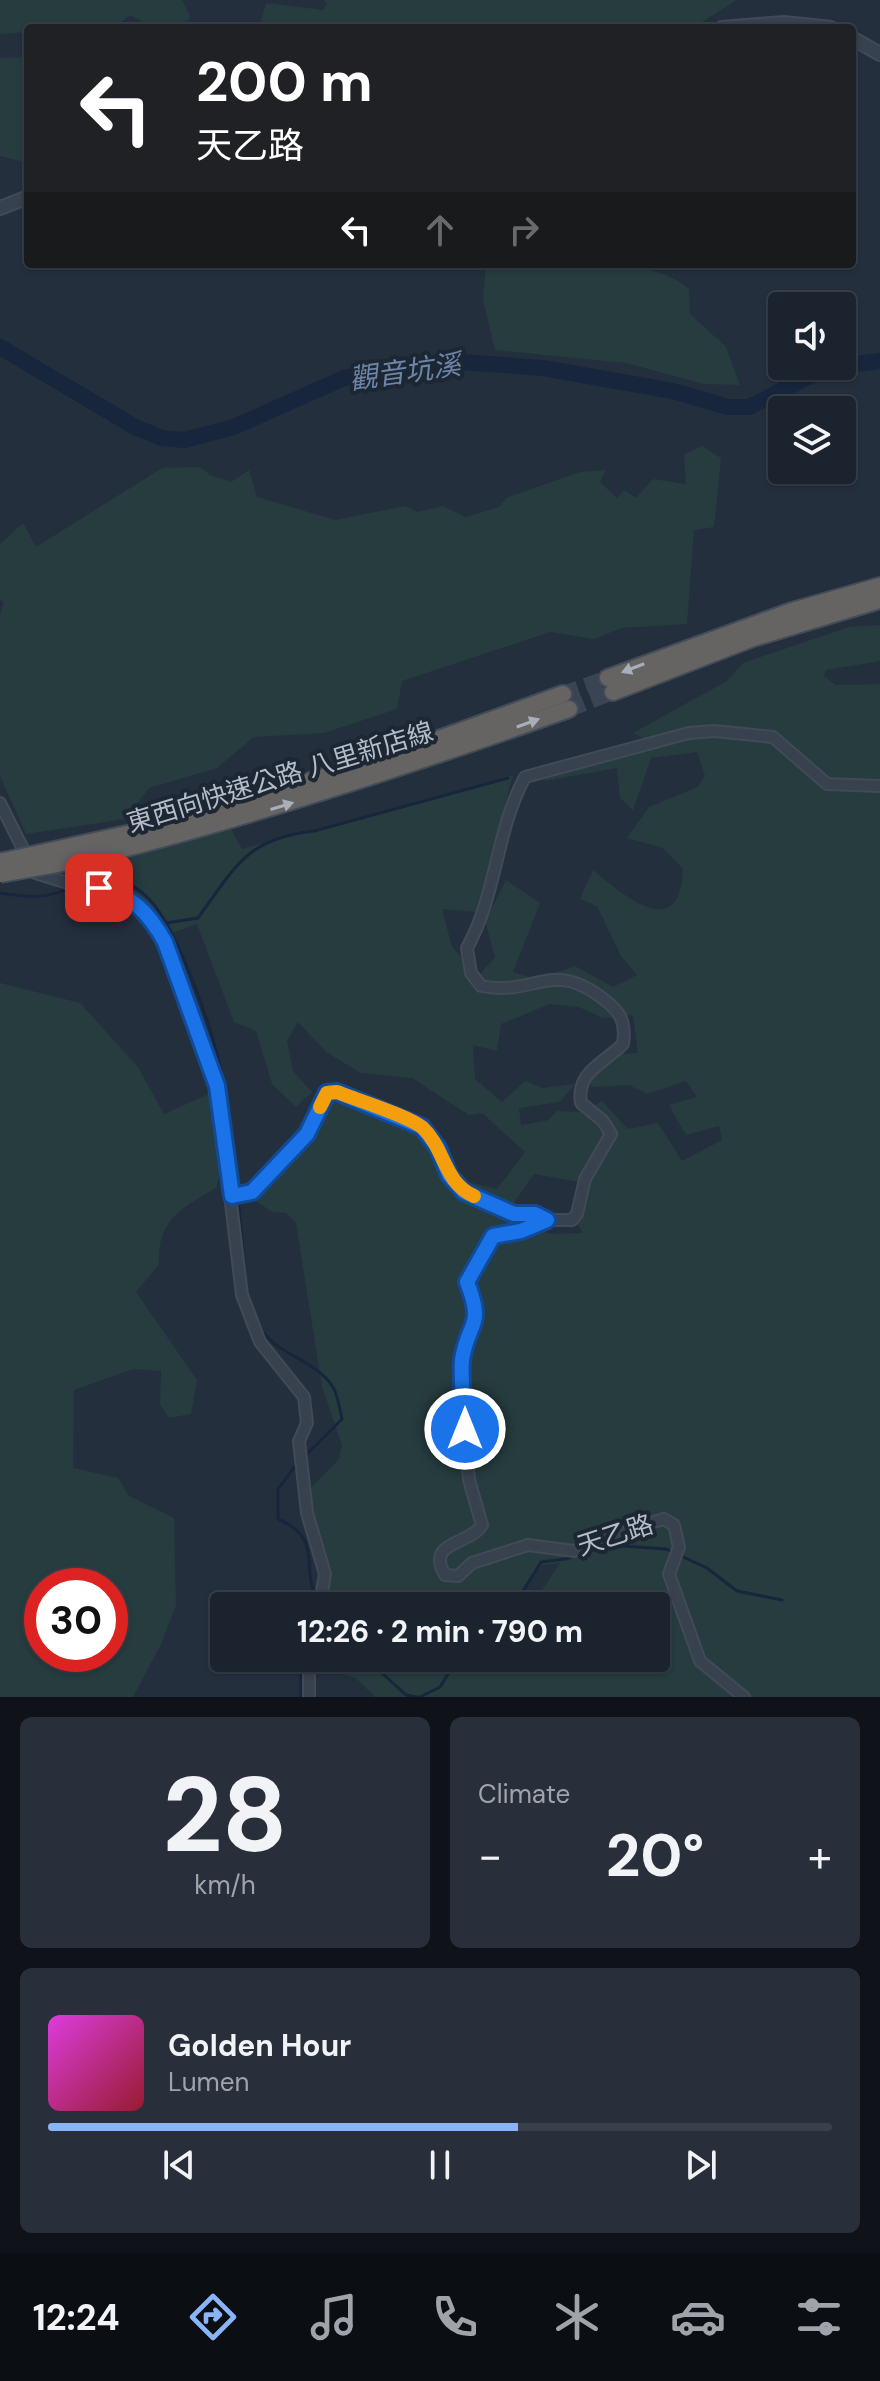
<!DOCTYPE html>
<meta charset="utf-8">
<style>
body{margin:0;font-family:"DM Sans","Noto Sans TC",sans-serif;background:#282f3a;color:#f1f3f6;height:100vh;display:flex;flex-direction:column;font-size:30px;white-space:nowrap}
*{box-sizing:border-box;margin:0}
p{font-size:26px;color:#a0a4aa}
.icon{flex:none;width:44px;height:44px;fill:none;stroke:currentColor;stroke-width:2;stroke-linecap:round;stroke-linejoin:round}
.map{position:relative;height:1697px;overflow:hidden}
.panel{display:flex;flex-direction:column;gap:20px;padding:20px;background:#0f1319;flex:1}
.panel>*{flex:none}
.banner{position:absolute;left:24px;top:24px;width:832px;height:244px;border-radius:8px;box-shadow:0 2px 6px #0004,0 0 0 2px #39404a;background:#202124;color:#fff;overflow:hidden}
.tools{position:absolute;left:768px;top:292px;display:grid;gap:16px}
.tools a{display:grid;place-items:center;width:88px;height:88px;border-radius:8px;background:#1b232e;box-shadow:0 2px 6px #0004,0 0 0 2px #39404a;font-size:40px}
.speed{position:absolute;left:24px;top:1568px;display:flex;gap:16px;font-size:40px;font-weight:700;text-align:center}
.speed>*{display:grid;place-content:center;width:104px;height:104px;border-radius:50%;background:#1b232e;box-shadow:0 2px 6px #0004,0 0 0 2px #39404a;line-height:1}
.speed .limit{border:12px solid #d22;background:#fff;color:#111}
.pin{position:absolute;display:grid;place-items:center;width:68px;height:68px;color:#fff;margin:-34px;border-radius:16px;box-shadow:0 4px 12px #0006}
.me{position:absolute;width:88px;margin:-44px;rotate:0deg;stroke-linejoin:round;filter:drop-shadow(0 0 6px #0008)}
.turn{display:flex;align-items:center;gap:28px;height:168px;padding:0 40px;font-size:36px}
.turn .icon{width:104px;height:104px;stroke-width:2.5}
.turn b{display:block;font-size:56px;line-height:68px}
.lanes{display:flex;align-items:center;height:76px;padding:0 40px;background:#0003;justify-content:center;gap:40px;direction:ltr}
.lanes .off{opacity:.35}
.big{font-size:60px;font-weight:700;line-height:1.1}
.panel .card{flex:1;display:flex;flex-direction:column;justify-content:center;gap:12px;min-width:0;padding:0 28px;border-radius:12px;background:#282f3a}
.panel .dial{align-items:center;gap:0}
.dial b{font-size:104px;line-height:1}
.song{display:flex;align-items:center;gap:24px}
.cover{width:96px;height:96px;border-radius:12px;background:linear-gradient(135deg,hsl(300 70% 55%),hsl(350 70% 35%))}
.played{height:8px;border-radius:4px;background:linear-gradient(90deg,#8ab4f8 60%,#39404a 60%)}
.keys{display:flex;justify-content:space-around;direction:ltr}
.heat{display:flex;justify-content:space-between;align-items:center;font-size:44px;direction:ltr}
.panel .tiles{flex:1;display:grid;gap:20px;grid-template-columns:1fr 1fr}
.card:last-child{grid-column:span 2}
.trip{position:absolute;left:210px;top:1592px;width:460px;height:80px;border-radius:8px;background:#1b232e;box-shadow:0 2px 6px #0004,0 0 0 2px #39404a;font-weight:700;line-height:80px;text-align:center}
.tab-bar{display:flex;height:128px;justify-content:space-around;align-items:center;background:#0b0e12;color:#a0a4aa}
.tab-bar .icon{width:56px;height:56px}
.tab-bar .current{color:#8ab4f8}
.tab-bar b{font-size:36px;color:#f1f3f6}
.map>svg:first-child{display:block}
.green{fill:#263c3f;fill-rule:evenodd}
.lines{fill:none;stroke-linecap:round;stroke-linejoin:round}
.stream{stroke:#17263c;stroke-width:3}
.river{stroke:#17263c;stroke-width:16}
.trunk-tunnel{stroke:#3a4453;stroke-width:16;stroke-dasharray:16 8;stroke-linecap:butt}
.minor-casing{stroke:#414a57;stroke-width:14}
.tertiary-casing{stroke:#414a57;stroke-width:16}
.trunk-casing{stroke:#434c59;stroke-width:20}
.minor{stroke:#38414e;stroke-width:10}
.tertiary{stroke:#38414e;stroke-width:12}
.trunk{stroke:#656462;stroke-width:16}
.trunk-bridge-casing{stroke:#434c59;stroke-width:20;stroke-linecap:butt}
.trunk-bridge{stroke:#656462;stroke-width:16}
.oneway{fill:#a8afba}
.route-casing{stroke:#114b97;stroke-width:20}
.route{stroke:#1a73e8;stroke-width:14}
.slow{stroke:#f59e0b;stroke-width:14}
.labels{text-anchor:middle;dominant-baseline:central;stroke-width:8;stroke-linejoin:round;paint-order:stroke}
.street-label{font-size:26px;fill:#b4bcc9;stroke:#1d2633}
.water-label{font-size:28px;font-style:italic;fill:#6d86a8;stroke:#1d2633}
</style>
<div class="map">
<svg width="880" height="1697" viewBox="0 0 880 1697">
<rect width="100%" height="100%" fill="#242f3e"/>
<!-- green -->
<g class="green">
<polygon points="0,0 182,0 190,16 184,28 154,28 130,15 113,28 28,28 28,32 0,34"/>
<polygon points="324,0 737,0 697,25 673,28 259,28 266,3 323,10 327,3"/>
<polygon points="28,57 28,163 0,156 0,58"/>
<path d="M 486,264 C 543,264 645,251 689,289 L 690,314 L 726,347 L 740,385 L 704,384 L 626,363 L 495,350 L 483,300 Z"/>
<polygon points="702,446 721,458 714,527 694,530 687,624 621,628 595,639 550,632 402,681 397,709 324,733 254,737 217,768 149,788 125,819 26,834 0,776 0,616 4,602 0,600 0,544 23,523 36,547 162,468 200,467 210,475 231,482 249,470 257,497 335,520 405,506 418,512 443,506 466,517 499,507 506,498 580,472 606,470 600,482 617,498 624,490 636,498 653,479 686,484 684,455"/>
<path d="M 880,625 L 880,661 L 826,670 L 824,676 L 836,685 L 880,684 L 880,1697 L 375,1697 L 357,1679 L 323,1666 L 322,1658 L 656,1658 L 656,1606 L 540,1606 L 540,1593 L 560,1563 L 542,1565 L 519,1593 L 516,1606 L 321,1606 L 325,1575 L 309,1490 L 339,1459 L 342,1445 L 322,1387 L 296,1223 L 286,1213 L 272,1212 L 253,1199 L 264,1179 L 294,1152 L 313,1112 L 332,1102 L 397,1116 L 428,1137 L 452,1178 L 497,1189 L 525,1152 L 482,1113 L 469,1115 L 412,1078 L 361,1073 L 326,1052 L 298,1022 L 287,1041 L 293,1071 L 312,1092 L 296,1107 L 272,1084 L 256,1031 L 234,1022 L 197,924 L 166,935 L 131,895 L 68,886 L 66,876 L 231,829 L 242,849 L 513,775 L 477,912 L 442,909 L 452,947 L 479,975 L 495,957 L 485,921 L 506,880 L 540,903 L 513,972 L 537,979 L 575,966 L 613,987 L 637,975 L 621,956 L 597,906 L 580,899 L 593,870 C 623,895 680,945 683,869 L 663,848 L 627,838 L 649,807 L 698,787 L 705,776 L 697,752 L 651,758 L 633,810 L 620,798 L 617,768 L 545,781 L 544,771 L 657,746 L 633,733 L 727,681 L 743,663 L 849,627 ZM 550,1004 L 579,1007 L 603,1018 L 633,1015 L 638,1053 L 604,1055 L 593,1064 L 591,1087 L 629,1085 L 647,1094 L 686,1081 L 697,1097 L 669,1105 L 686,1135 L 719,1126 L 722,1140 L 682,1161 L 658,1123 L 628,1129 L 602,1101 L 582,1112 L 556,1111 L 549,1120 L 521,1125 L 519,1108 L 560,1102 L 575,1084 L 543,1088 L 525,1081 L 502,1102 L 475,1079 L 473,1045 L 497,1051 L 501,1024 ZM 534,1174 L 580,1182 L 573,1218 L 583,1233 L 552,1234 L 522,1227 L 513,1204 Z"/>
<path d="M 0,983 L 80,1003 L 138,1067 L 164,1114 L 211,1093 L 223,1162 L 216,1188 C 182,1208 157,1219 159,1264 L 136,1292 L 197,1380 L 191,1414 L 169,1418 L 160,1405 L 161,1371 L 133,1369 L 74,1390 L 73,1468 L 118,1478 L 129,1496 L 174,1518 L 176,1605 L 161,1644 L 133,1697 L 0,1697 ZM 42,1586 L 110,1586 L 110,1654 L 42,1654 Z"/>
</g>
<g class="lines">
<!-- stream -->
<g class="stream">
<path d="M 77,883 C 101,871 132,881 149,899 C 178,929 213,1031 221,1072 C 234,1146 241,1221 247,1296"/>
<path d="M 0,893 C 26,897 47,900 71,887"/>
<path d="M 166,923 L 198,918 C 235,867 247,838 314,831 L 508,778"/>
<path d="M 259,1325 C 272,1354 316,1359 333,1387 C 338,1395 340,1410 342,1419 L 305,1456"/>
<path d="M 299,1461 L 278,1489 L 278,1519 C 327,1540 297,1570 320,1603"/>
<polyline points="514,1606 541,1562 565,1559 609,1545 666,1549 707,1568 737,1591 782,1600"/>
<polyline points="349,1658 382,1673 406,1695 417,1697"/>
<polyline points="301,1697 301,1663 307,1658"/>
<polyline points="420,1697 440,1687 458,1658"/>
</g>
<!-- river -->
<polyline class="river" points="0,347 135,427 162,438 184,440 234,427 344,378 448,361 543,368 673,391 728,407 749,407 826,368 880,361"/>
<!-- trunk-tunnel -->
<g class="trunk-tunnel">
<polyline points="563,694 608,678"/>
<polyline points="569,709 613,692"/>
</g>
<defs>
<g id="minor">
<polyline points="0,803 35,873 88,889 120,892 142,908 165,942 217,1086 242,1295 260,1342 304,1397 307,1423 299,1441 307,1513 325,1574 322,1592 325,1606"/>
<path d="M 232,1196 L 252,1192 L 307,1134 L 327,1093 L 337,1092 L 422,1127 L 438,1148 L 449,1175 L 464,1192 L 514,1214 L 535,1214 L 547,1220 L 521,1231 L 493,1236 L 467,1282 L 476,1304 L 476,1324 L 467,1339 L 462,1363 L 465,1429 L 469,1480 L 482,1525 C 470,1545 425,1541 445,1575 L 458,1576 L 472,1563 L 528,1545 L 574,1551 L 653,1522 L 664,1519 L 674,1525 L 679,1547 L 669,1574 L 700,1661 L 744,1697"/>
<path d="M 547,1220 L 572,1220 L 577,1214 L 585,1179 L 611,1134 L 603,1121 L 581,1103 C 576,1072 603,1064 623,1044 C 626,1025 622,1013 606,1001 C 551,957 537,997 481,986 L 471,973 L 467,948 C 497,894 496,830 525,777 L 689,733 L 714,731 L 773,737 L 827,784 L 880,786"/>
<polyline points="309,1697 309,1672 317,1658"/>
</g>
<g id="tertiary">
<polyline points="722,28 784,23 831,28"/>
<polyline points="852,38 880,54"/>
<polyline points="0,208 28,197"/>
</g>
<g id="trunk">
<polyline points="608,678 792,611 880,586"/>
<polyline points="613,692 753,638 880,600"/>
<polyline points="150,829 381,760 563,694"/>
<path d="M 153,841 C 294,803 431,758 569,709"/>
</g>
</defs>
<!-- minor casing -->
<use href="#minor" class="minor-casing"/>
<!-- tertiary casing -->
<use href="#tertiary" class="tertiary-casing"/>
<!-- trunk casing -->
<use href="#trunk" class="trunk-casing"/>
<!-- minor -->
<use href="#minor" class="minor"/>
<!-- tertiary -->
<use href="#tertiary" class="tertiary"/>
<!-- trunk -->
<use href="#trunk" class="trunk"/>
<defs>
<g id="trunk-bridge">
<polyline points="0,862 150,829"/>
<polyline points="0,874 85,859 153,841"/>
</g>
</defs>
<!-- trunk-bridge casing -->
<use href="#trunk-bridge" class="trunk-bridge-casing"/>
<!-- trunk-bridge -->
<use href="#trunk-bridge" class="trunk-bridge"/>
</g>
<!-- one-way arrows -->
<defs><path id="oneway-solid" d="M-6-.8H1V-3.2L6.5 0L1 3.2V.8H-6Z" transform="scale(2)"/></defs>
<g class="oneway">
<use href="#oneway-solid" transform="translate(633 668) rotate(159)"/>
<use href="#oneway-solid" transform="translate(528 723) rotate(-20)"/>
<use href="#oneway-solid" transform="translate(282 806) rotate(-17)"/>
</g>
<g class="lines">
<defs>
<path id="route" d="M 99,888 C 132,895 149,913 165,942 L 217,1086 L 232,1196 L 252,1192 L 307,1134 L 327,1093 L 337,1092 L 422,1127 L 438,1148 L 449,1175 L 464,1192 L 514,1214 L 535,1214 L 547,1220 L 521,1231 L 493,1236 L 467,1282 C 485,1329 468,1320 462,1360 C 460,1381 465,1407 465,1429"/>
</defs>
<!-- route casing -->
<use href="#route" class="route-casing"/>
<!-- route -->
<use href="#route" class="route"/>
<!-- slow -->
<path class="slow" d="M 320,1107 L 327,1093 L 337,1092 C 357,1100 409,1116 423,1128 C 445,1149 444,1183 474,1196"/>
</g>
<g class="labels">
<!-- street labels -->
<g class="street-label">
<text transform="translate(280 777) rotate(-17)">東西向快速公路 八里新店線</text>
<text transform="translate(615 1535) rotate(-18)">天乙路</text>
</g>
<!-- water labels -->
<g class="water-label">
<text transform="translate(405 372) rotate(-8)">觀音坑溪</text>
</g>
</g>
</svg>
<div class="tools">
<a><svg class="icon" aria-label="sound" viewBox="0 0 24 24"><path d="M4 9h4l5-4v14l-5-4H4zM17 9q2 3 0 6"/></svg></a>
<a><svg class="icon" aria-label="layers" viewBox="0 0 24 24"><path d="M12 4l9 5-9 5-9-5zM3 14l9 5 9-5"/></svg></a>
</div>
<div class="speed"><div class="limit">30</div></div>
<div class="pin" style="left:99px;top:888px;background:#d93025"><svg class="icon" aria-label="arrive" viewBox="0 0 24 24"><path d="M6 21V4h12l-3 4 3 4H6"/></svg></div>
<svg class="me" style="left:465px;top:1429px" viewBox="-20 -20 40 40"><circle r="17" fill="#1a73e8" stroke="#fff" stroke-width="3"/><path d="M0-11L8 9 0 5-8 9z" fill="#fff"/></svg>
<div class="trip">12:26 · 2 min · 790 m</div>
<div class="banner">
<div class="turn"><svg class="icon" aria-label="left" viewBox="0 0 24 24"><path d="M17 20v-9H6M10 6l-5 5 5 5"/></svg><div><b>200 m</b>天乙路</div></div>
<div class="lanes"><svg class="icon" aria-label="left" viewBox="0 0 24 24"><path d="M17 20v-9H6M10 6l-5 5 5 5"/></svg><svg class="icon off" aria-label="ahead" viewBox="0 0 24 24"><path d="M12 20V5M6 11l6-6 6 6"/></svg><svg class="icon off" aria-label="right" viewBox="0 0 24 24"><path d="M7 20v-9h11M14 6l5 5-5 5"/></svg></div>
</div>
</div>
<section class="panel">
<div class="tiles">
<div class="card dial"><b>28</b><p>km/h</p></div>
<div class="card"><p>Climate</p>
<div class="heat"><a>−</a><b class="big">20°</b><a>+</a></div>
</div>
<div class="card">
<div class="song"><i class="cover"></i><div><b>Golden Hour</b><p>Lumen</p></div></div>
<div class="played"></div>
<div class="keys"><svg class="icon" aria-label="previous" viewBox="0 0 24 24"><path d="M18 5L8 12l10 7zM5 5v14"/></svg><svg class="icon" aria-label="pause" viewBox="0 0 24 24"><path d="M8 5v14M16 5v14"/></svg><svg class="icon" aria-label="next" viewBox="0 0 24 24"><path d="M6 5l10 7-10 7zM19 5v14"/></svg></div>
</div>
</div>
</section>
<nav class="tab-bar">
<b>12:24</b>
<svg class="icon current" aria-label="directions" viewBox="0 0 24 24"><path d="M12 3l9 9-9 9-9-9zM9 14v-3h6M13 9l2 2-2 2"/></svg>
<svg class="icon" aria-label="music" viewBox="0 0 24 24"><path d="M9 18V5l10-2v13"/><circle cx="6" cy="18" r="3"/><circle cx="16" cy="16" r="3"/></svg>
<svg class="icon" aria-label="phone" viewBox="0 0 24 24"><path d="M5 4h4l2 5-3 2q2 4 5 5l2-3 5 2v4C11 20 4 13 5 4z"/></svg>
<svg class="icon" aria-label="climate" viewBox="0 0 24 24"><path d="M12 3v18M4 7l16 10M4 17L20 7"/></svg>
<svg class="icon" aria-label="car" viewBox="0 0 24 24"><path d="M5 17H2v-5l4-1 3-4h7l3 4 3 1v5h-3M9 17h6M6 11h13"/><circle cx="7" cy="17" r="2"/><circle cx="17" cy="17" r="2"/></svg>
<svg class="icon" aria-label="filters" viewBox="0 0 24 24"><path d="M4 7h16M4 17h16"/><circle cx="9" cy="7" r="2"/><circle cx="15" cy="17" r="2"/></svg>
</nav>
